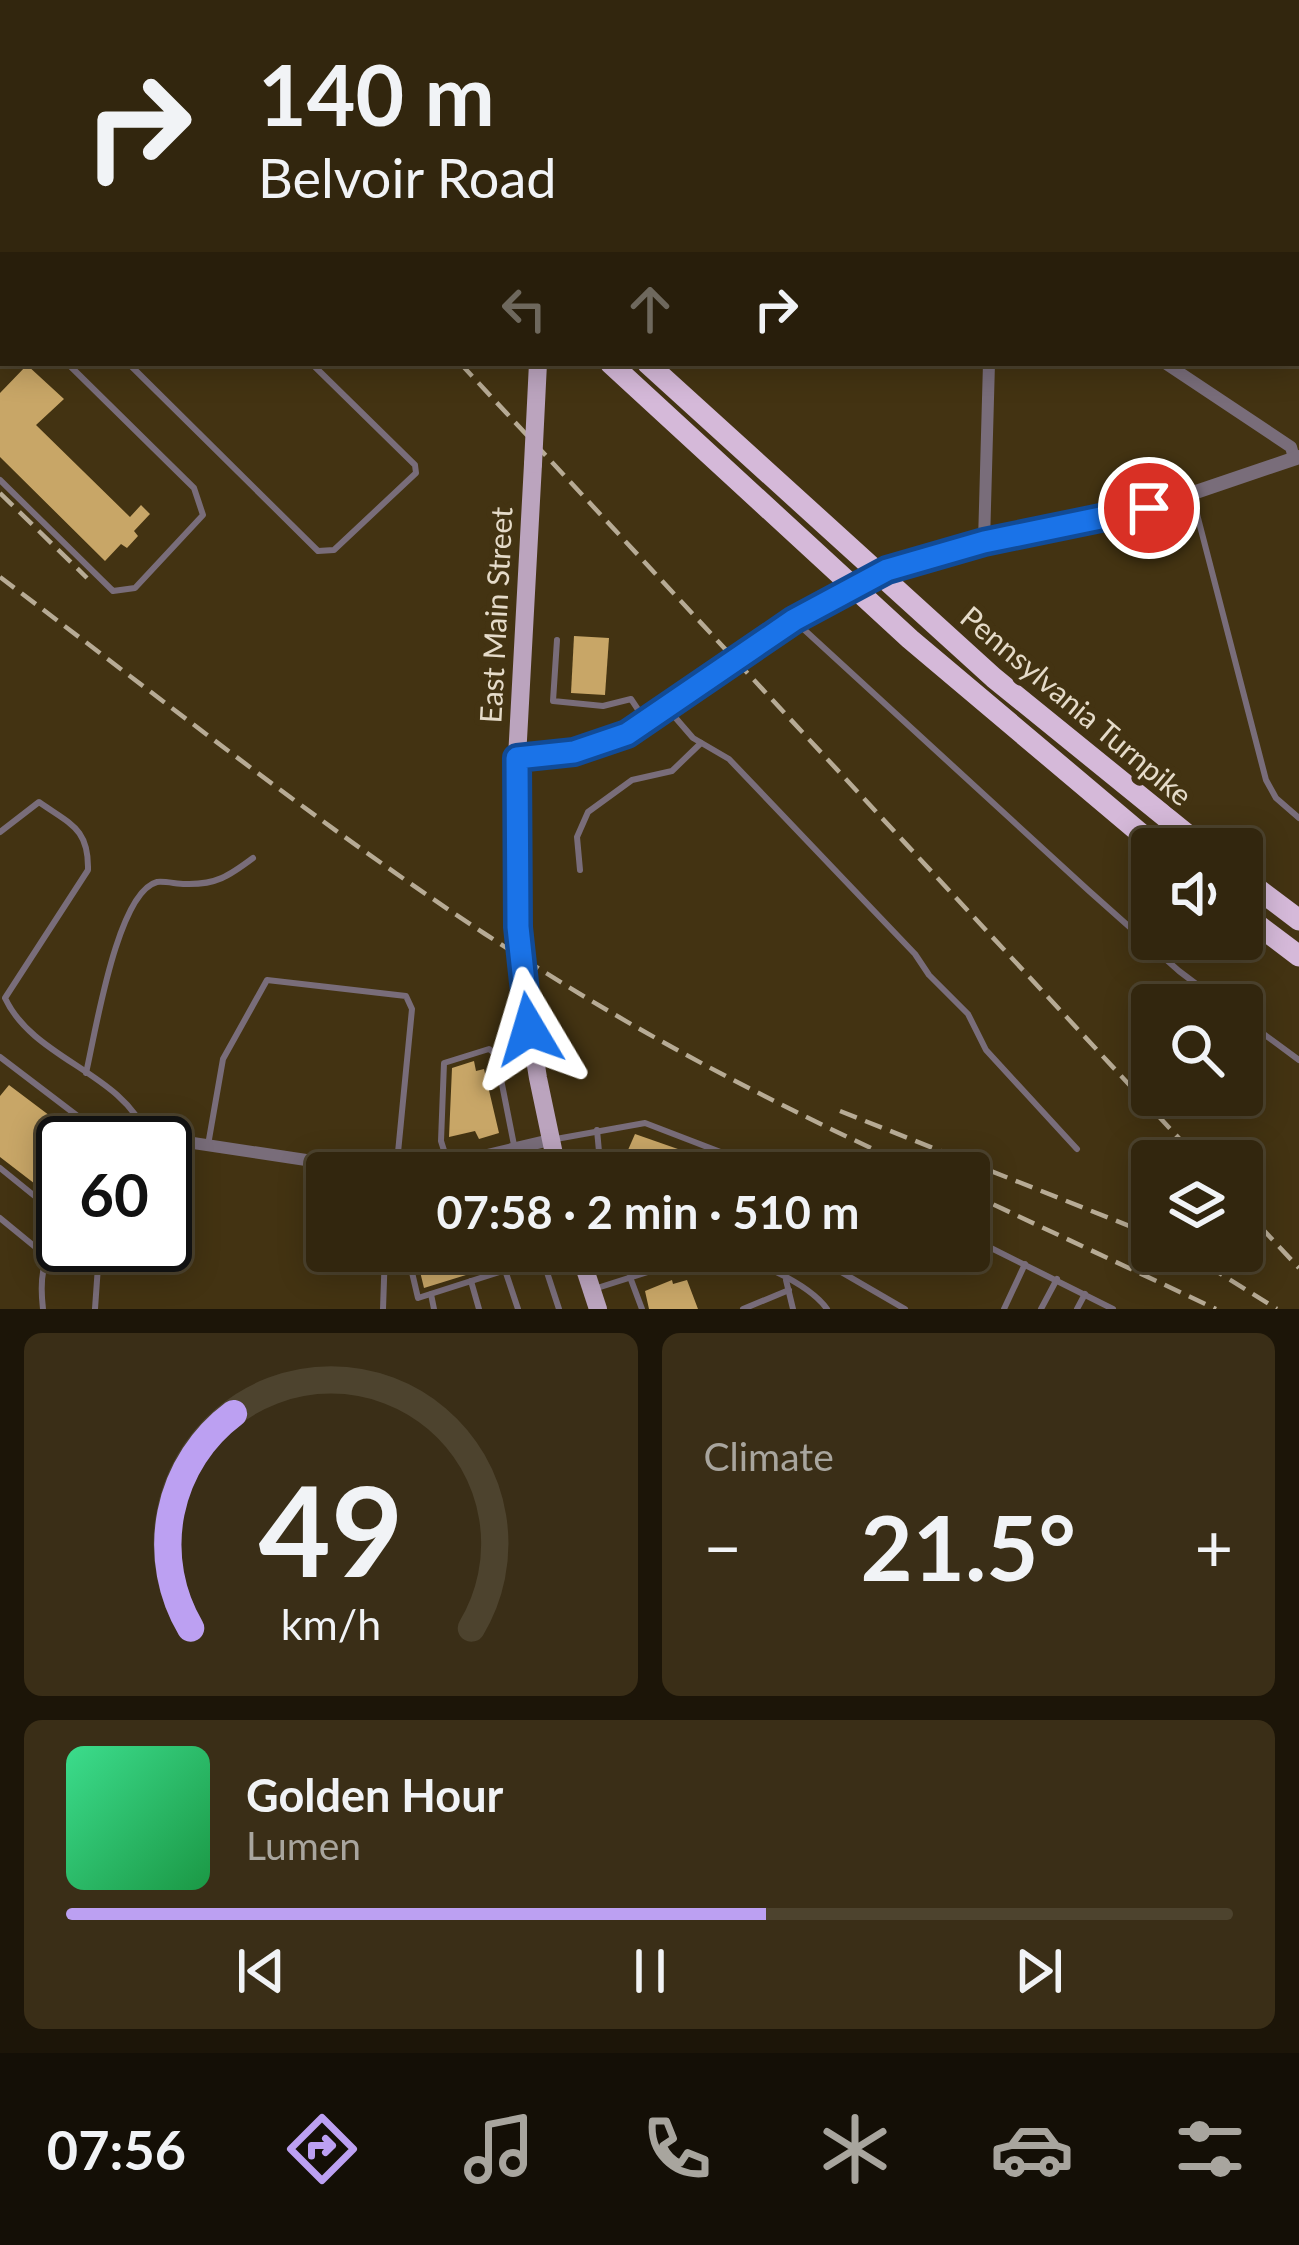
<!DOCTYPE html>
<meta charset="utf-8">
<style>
body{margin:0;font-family:Lato,sans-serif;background:#3a2e17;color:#f1f3f6;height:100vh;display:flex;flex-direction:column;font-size:45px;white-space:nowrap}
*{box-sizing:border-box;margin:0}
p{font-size:39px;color:#a8a59e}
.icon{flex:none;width:66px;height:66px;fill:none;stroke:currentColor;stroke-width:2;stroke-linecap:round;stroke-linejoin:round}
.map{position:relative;height:1309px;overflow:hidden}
.details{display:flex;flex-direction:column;gap:24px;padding:24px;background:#1c1508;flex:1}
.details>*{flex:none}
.hud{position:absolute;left:0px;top:0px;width:1299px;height:366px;box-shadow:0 6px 30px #0003,0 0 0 3px #4d432e;background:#32260e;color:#f1f3f6;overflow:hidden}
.tools{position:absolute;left:1131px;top:828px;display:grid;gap:24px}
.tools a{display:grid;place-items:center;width:132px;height:132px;border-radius:12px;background:#32260e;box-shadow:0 6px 30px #0003,0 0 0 3px #4d432e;font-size:60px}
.speed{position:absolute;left:36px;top:1116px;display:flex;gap:24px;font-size:60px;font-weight:700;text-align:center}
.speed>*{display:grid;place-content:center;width:156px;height:156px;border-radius:50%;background:#32260e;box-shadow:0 6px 30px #0003,0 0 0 3px #4d432e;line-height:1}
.speed .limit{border:6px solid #111;border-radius:18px;background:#fff;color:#111}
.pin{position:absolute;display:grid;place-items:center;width:102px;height:102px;color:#fff;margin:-51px;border:6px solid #fff;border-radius:50%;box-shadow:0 3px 12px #0007}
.me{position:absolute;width:132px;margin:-66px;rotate:353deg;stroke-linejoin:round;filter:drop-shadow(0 0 9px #0008)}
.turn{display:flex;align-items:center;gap:42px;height:252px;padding:0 60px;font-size:54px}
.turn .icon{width:156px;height:156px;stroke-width:2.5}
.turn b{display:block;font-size:84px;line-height:102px}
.lanes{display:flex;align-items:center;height:114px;padding:0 60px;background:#0003;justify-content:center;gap:60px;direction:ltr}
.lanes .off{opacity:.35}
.big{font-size:90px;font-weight:700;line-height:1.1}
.details .widget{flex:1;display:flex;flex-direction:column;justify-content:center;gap:18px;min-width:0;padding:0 42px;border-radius:18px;background:#3a2e17}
.details .dial{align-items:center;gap:0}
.dial svg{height:312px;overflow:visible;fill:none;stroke:#4d432e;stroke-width:7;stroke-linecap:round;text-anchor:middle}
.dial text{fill:#f1f3f6;stroke:none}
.song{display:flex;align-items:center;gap:36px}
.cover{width:144px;height:144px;border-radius:18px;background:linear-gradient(135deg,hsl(150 70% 55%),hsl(140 70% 35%))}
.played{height:12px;border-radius:6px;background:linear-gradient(90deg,#bca0f2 60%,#4d432e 60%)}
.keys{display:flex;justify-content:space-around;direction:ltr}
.heat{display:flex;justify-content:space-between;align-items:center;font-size:66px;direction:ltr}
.details .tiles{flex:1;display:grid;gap:24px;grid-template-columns:1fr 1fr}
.widget:last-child{grid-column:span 2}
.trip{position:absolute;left:306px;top:1152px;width:684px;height:120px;border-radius:12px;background:#32260e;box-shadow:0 6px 30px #0003,0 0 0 3px #4d432e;font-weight:700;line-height:120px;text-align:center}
.dock{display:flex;height:192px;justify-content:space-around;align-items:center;background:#140f06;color:#a8a59e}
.dock .icon{width:84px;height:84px}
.dock .active{color:#bca0f2}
.dock b{font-size:54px;color:#f1f3f6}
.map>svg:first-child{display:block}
.building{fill:#c8a667}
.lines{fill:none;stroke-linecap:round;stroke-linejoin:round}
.service{stroke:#796d7a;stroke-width:6}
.minor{stroke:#796d7a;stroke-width:12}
.tertiary{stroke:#796d7a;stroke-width:14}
.primary{stroke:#bba4be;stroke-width:18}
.motorway{stroke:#d5b9d9;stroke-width:21}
.rail{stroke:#b7ab95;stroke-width:4.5;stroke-dasharray:18 9;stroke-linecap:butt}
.tertiary-bridge{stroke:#796d7a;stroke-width:14}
.primary-bridge{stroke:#bba4be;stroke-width:18}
.route-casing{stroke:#114b97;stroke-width:30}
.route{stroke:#1a73e8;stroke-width:21}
.labels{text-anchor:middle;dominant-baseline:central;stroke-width:12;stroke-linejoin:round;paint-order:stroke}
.street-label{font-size:30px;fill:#e5dbc9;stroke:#433312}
</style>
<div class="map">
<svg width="1299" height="1309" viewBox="0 0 1299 1309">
<rect width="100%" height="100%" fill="#433312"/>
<!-- building -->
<g class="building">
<polygon points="27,365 64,399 36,425 130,517 141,505 150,514 134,531 138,536 127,548 121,544 105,561 0,457 0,393"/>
<polygon points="574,636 609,638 605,695 571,693"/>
<polygon points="474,1061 476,1071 484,1069 499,1133 479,1139 475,1131 449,1137 452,1068"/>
<polygon points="9,1085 74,1134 80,1127 101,1143 63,1143 63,1181 52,1197 0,1157 0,1096"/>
<polygon points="635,1134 715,1162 712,1173 618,1173"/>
<polygon points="415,1251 488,1251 489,1254 462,1261 466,1275 424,1288"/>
<polygon points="672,1280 673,1284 687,1280 698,1309 649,1309 645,1291"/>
</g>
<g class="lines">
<!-- service -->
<g class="service">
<polyline points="1065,3 1066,0"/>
<polyline points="1141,3 1141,0"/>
<polyline points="1207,3 1208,0"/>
<polyline points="0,34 3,36"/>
<polyline points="0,87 3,83"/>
<polyline points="0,110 3,112"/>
<polyline points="0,182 3,184"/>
<polyline points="0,236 3,239"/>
<polyline points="0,297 3,300"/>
<polyline points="128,363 318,551 334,550 416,473 415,465 311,363"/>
<polyline points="0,480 113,591 135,588 203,515 194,488 67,363"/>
<polyline points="1192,495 1266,780 1276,798 1299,818"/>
<polyline points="798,624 1088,890 1179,971 1224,1005"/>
<polyline points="557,640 553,701 603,706 631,699 645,720"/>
<polyline points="667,708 693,738 729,759 915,954 929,975 968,1014 986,1050 1077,1149"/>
<path d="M 0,832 L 39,802 C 70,824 89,828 88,870 L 5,998 C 34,1060 122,1072 147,1136 L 126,1143"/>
<polyline points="580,870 577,837 588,812 632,780 672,771 701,743"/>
<polyline points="1242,1018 1299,1060"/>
<polyline points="0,1057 113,1143"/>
<path d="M 86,1073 C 95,1035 117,892 157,882 C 165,881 177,884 185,884 C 216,885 229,876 253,858"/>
<polyline points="597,1130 601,1173"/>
<polyline points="556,1139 645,1123 775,1173"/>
<polyline points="208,1145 223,1059 267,980 406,996 412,1009 396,1173"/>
<polyline points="448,1163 441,1141 444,1063 489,1049 496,1054 514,1145"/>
<polyline points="0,1168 63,1219"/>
<polyline points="0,1218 45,1255"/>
<polyline points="969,1237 1113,1309"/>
<polyline points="407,1251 418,1298 565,1251"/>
<polyline points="540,1251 559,1309"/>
<path d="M 716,1251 C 748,1257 808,1282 827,1309"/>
<polyline points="805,1251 905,1309"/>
<polyline points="828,1265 835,1251"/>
<polyline points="505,1270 518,1309"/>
<polyline points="630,1277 642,1309"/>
<polyline points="786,1280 793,1309"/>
<polyline points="471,1281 479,1309"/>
<polyline points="594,1289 714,1251"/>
<polyline points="431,1294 434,1309"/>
<path d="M 43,1309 C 39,1275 43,1258 63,1230"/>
<polyline points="95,1309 98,1266 107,1245"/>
<polyline points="383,1309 385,1251"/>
<polyline points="743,1309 789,1290"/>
<polyline points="1004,1309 1025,1264"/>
<polyline points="1041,1309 1057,1279"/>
<polyline points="1077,1309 1085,1294"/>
</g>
<!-- minor -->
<g class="minor">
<polyline points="438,0 439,3"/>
<polyline points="1296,109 1299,111"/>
<polyline points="1296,290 1299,292"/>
<polyline points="1165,363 1291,447 1294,458"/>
<polyline points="984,542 989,363"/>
<polyline points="147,1136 392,1173"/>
<polyline points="412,1173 550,1140"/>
</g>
<!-- tertiary -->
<g class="tertiary">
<polyline points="908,563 984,542 1149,508 1299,457"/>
<polyline points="754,648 822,603"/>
<polyline points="517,758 574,752 612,742 719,672"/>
</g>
<!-- primary -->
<g class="primary">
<polyline points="556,3 556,0"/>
<polyline points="518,927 517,758 533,464"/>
<polyline points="523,985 538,1078 558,1173"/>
<polyline points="579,1251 598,1309"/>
</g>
<!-- motorway -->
<g class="motorway">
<polyline points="212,0 216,3"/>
<polyline points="251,0 255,3"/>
<polyline points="610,363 910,639 1159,849"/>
<polyline points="647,363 994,678 1205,849"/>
<polyline points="1242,877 1299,920"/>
<polyline points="1242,913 1299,956"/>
</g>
<!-- rail -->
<g class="rail">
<polyline points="80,0 84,3"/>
<polyline points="460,363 1200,1161"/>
<polyline points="0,493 87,578"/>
<path d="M 0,577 C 179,712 355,854 546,973 C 667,1049 795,1114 925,1173"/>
<polyline points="840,1111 1152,1235"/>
<polyline points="969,1193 1216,1309"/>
<polyline points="1242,1207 1299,1268"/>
<polyline points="1184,1251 1277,1309"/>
</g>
<!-- tertiary-bridge -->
<g class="tertiary-bridge">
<polyline points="822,603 908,563"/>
<polyline points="719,672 754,648"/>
</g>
<!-- primary-bridge -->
<g class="primary-bridge">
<polyline points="533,464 538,363"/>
<polyline points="518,927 523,985"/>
</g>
</g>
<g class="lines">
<defs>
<polyline id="route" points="529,1029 518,927 517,758 574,752 627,734 794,620 887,570 984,542 1149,508"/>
</defs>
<!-- route casing -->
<use href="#route" class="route-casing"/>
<!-- route -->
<use href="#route" class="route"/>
</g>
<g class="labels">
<!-- street labels -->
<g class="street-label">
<text transform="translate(495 615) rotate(-87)">East Main Street</text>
<text transform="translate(1077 705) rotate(40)">Pennsylvania Turnpike</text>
</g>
</g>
</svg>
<div class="tools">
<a><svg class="icon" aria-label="sound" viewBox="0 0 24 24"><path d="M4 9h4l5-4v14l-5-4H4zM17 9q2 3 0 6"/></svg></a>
<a><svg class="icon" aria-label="search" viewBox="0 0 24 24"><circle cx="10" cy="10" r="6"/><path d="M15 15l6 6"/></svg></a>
<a><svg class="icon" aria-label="layers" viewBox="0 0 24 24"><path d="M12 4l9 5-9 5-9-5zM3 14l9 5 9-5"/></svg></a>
</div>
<div class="speed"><div class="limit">60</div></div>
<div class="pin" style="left:1149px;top:508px;background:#d93025"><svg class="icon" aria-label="arrive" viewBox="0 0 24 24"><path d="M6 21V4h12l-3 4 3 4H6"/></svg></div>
<svg class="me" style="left:529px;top:1029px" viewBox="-20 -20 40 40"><path d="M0-17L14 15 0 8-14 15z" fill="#1a73e8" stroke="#fff" stroke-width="4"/></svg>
<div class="trip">07:58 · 2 min · 510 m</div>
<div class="hud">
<div class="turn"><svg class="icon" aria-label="right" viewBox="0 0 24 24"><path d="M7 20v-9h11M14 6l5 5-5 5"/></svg><div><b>140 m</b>Belvoir Road</div></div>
<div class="lanes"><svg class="icon off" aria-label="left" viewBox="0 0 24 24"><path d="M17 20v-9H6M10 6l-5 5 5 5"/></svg><svg class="icon off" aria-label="ahead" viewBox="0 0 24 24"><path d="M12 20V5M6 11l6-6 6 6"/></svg><svg class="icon" aria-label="right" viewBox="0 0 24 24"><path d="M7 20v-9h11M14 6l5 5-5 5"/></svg></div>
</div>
</div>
<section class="details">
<div class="tiles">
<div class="widget dial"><svg viewBox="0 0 100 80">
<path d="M14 69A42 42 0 1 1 86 69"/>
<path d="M14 69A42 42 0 0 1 25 14" stroke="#bca0f2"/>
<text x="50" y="56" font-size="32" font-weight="700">49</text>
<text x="50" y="72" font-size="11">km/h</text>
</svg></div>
<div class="widget"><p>Climate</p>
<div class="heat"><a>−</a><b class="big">21.5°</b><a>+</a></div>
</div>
<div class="widget">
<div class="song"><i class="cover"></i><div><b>Golden Hour</b><p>Lumen</p></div></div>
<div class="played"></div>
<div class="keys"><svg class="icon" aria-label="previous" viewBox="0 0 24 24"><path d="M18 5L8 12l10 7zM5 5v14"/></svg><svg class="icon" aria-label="pause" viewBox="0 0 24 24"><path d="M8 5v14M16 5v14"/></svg><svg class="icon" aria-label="next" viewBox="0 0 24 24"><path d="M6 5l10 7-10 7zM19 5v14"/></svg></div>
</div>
</div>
</section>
<nav class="dock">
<b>07:56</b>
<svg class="icon active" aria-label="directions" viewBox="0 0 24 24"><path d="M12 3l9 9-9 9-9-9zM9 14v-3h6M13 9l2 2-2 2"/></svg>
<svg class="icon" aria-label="music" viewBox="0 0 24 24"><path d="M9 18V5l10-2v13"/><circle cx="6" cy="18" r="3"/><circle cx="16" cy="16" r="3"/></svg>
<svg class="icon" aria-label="phone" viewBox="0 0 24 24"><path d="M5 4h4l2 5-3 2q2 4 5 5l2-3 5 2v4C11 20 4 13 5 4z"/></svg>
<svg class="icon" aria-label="climate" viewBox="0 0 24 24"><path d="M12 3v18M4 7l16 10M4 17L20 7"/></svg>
<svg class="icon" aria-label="car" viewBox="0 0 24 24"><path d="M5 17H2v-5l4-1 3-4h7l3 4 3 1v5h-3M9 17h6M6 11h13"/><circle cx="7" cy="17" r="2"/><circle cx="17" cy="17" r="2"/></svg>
<svg class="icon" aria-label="filters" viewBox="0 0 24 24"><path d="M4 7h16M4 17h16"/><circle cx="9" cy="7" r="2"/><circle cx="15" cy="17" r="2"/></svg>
</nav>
